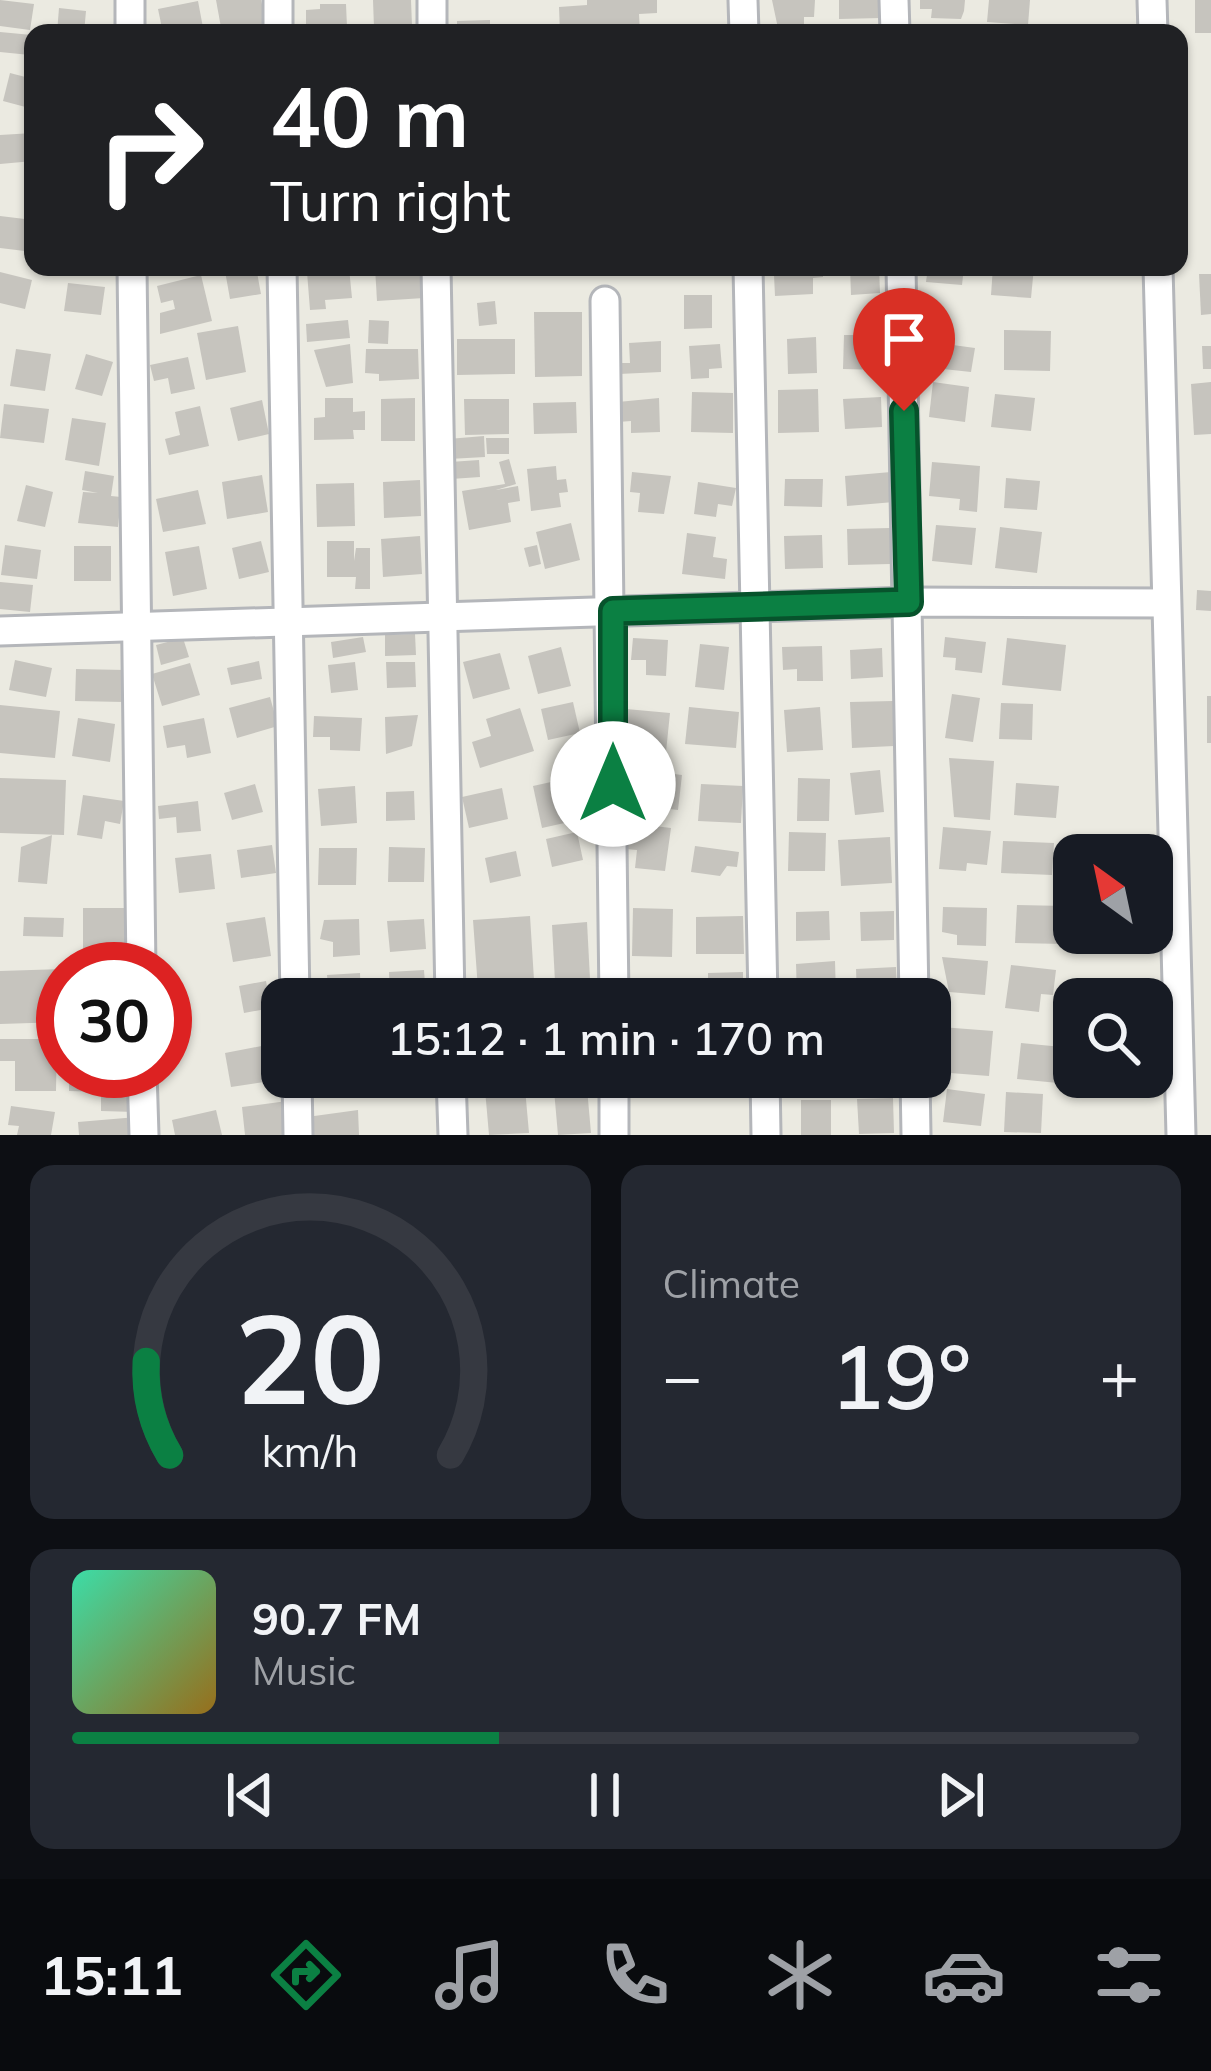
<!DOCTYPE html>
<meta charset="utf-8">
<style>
body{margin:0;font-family:Mulish,sans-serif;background:#242831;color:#f1f3f6;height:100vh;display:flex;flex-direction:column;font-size:45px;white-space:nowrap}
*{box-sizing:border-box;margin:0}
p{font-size:39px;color:#9ea1a6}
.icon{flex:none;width:66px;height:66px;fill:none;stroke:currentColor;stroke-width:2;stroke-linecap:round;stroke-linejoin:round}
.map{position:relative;height:1135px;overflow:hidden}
.sheet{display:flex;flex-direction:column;gap:30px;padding:30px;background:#0d0f14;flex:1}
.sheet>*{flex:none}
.guide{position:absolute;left:24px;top:24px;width:1164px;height:252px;border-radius:24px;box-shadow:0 3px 9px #0004;background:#202124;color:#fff;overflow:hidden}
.needle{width:78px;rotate:327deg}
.tools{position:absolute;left:1053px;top:834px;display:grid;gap:24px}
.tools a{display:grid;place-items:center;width:120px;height:120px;border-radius:24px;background:#171b24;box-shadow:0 3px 9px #0004;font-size:60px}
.speed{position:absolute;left:36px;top:942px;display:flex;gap:24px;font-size:60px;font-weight:700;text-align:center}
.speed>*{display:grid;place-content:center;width:156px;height:156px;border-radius:50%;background:#171b24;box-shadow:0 3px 9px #0004;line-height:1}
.speed .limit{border:18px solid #d22;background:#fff;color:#111}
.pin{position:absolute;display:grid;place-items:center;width:102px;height:102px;color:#fff;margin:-123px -51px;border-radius:50% 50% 50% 0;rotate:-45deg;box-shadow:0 0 12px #0007}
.pin .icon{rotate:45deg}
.me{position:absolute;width:132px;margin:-66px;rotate:0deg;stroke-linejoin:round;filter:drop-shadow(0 0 9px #0008)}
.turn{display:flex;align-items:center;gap:42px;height:252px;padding:0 48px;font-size:54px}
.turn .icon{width:156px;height:156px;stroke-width:2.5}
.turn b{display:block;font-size:84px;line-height:102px}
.big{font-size:90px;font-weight:600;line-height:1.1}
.sheet .tile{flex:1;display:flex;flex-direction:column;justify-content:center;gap:18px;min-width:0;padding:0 42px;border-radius:24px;background:#242831}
.sheet .dial{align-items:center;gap:0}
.dial svg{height:312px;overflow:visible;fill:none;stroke:#363941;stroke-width:7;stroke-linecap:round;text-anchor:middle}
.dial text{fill:#f1f3f6;stroke:none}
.song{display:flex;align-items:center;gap:36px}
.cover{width:144px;height:144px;border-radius:18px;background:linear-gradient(135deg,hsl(160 70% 55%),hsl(40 70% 35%))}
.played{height:12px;border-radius:6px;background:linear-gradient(90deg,#0b8043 40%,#363941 40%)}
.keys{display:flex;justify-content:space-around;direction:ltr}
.heat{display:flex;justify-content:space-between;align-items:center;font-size:66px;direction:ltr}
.sheet .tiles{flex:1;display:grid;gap:30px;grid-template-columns:1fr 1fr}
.tile:last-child{grid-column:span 2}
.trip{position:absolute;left:261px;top:978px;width:690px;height:120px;border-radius:24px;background:#171b24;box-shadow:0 3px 9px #0004;font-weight:600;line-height:120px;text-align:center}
.menu{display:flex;height:192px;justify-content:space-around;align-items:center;background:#090b0e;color:#9ea1a6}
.menu .icon{width:84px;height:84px}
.menu .current{color:#0b8043}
.menu b{font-size:54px;color:#f1f3f6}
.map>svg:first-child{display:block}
.building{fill:#c6c4be}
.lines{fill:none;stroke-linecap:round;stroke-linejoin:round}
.street-casing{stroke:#b4b6ba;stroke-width:33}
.street{stroke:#fff;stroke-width:27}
.route-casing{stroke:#07532c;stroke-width:30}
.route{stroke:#0b8043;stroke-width:21}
</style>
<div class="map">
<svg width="1211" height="1135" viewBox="0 0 1211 1135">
<rect width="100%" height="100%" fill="#ebeae1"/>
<!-- building -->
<g class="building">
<polygon points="0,0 34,4 30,30 0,26"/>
<polygon points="216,0 261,0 268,33 222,33"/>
<polygon points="373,0 411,0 412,26 374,28"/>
<polygon points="587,0 657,0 657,13 639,14 640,33 560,33 559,7 587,5"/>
<polygon points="772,0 815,0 814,17 804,17 804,33 779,33"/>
<polygon points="839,0 880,0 881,18 839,19"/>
<polygon points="920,0 965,0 964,11 961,19 931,18 932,9 920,9"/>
<polygon points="989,0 1030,0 1028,25 987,22"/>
<rect x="1195" y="0" width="16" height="33"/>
<polygon points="198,1 204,33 163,33 158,9"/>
<polygon points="320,4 346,4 347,27 306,29 306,10 320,9"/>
<polygon points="59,8 86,11 84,33 57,33"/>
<polygon points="490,20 490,33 457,33 457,21"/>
<polygon points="0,32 32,35 30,55 0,52"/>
<polygon points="10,73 33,79 33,109 3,101"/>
<polygon points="33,133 33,161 0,164 0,135"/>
<polygon points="0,216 33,220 33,252 0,248"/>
<polygon points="256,267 261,294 230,299 225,271"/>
<polygon points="375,267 422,267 424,298 377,301"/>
<polygon points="787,267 823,267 823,277 813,278 813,294 775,296 774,275 787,274"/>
<polygon points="850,267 879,267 880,293 851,295"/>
<polygon points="928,267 964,267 962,285 926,282"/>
<polygon points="993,267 1034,267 1031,298 991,295"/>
<polygon points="349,268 352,298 325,300 326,309 310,310 307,272"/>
<polygon points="0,272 32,280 25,309 0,303"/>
<polygon points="1199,274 1211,274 1211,314 1201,315"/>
<polygon points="201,275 212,321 160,334 160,313 175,309 173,300 161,303 157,286"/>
<polygon points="68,283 105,287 101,315 64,311"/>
<polygon points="684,295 712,295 712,328 684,329"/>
<polygon points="495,301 497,324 479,326 477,303"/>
<rect x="872" y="309" width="22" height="22"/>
<polygon points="534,312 582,312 582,376 535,377"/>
<polygon points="348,320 350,338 307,342 306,324"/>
<polygon points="369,320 389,321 388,344 368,343"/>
<polygon points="238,326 246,372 206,380 197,333"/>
<polygon points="1004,330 1051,331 1050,371 1004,370"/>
<polygon points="844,335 882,335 881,370 843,369"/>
<polygon points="816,337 817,373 788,374 787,339"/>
<polygon points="457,339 515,339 515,374 457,375"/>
<polygon points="661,341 661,372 619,374 618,363 630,363 629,343"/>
<polygon points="938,343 975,348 971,372 934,368"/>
<polygon points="350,344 353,383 326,387 314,350"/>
<polygon points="720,344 722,368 709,369 709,378 691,379 689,346"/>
<polygon points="1202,346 1211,346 1211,369 1203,369"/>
<polygon points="16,349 51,354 45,391 10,386"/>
<polygon points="366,349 418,349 419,379 379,381 379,374 365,373"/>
<polygon points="86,354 113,362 102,396 75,389"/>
<polygon points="188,357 195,389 171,394 168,378 154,381 150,365"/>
<polygon points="933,382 969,387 965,422 929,417"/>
<polygon points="1211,382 1211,434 1194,435 1191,384"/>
<polygon points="818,389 819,432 778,433 778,390"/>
<polygon points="692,392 733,393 733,433 691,432"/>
<polygon points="995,394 1035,398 1031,431 991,427"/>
<polygon points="881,397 882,427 845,429 843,399"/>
<polygon points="325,398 353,398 353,412 365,411 365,430 353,430 354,439 314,440 314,418 325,417"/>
<polygon points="415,398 415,441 381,441 381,399"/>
<polygon points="659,398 660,432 631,433 631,421 618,422 618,402"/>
<polygon points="464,399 509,399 509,434 465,435"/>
<polygon points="262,400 269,434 238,441 230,408"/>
<polygon points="576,402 577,433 534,434 533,403"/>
<polygon points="4,404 49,409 44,443 0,438"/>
<polygon points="200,406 209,446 169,455 165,439 180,435 175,412"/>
<polygon points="72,418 106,423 99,466 65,460"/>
<polygon points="484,436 485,457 449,459 448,439"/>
<polygon points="486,438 509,438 509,454 487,454"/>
<polygon points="509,459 516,484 496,490 518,486 520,501 508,503 511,522 469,530 462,491 505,484 499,462"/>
<polygon points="479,460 480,477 451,479 450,462"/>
<polygon points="932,462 980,466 977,512 959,510 960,499 929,496"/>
<polygon points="556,466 557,480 566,479 568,492 559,493 561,507 531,511 527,469"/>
<polygon points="85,471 114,476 111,496 121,497 118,527 78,523 83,492 98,493 82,490"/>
<polygon points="632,472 671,476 664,514 638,512 640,493 630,492"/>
<polygon points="891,472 894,502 847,506 845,476"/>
<polygon points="262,475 268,512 227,519 222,482"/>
<polygon points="1006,478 1040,481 1037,510 1004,508"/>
<polygon points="785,479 823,479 822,507 784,506"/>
<polygon points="420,480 421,516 384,518 383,482"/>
<polygon points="698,482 736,488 732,506 718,504 716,517 694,514"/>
<polygon points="354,483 355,526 317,527 316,484"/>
<polygon points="26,485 53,492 45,527 17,521"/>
<polygon points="198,490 206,524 163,532 156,499"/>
<polygon points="571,523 580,560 545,569 536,532"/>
<polygon points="936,525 976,528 972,565 932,561"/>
<polygon points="1000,527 1042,532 1037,573 995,568"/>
<polygon points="890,528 890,564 848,565 847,529"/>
<polygon points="687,533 716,537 713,557 727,559 725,579 682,574"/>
<polygon points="822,535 823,568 785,569 784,536"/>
<polygon points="420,536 422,574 383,577 381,539"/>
<polygon points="261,541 269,572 239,579 232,548"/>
<polygon points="327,541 354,541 354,561 356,548 370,548 370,589 355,589 356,577 327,577"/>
<polygon points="5,545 41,550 37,579 1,575"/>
<polygon points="537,545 541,564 529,567 524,548"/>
<rect x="74" y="546" width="37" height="35"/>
<polygon points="199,546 207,589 173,596 165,552"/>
<polygon points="0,582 33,585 30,612 0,609"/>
<polygon points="1197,590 1211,591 1211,611 1196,610"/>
<polygon points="415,634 416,655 385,656 385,635"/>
<polygon points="363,637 366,652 333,658 331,642"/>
<polygon points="945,637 986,642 982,673 955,670 956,658 943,657"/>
<polygon points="183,638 189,657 161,665 156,645"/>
<polygon points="633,638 668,640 666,676 646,675 646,660 631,660"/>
<polygon points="1007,638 1066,645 1061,691 1002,685"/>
<polygon points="700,644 729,647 724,690 695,687"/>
<polygon points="822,646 823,681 797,681 797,669 783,670 782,647"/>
<polygon points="561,647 571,686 538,694 528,656"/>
<polygon points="882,648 883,677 851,679 850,650"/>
<polygon points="500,653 510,689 473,699 463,662"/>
<polygon points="15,660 52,668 46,697 9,690"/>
<polygon points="259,661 262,679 231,685 227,668"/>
<polygon points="355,662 358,690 331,693 328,665"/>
<polygon points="386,662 415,662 416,687 387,688"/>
<polygon points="190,663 200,695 162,706 152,674"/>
<polygon points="76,669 125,670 124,702 75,701"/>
<polygon points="952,694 980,698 973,742 945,738"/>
<rect x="1207" y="696" width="4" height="47"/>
<polygon points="270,697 278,726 237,738 229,708"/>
<polygon points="893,701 894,746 852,748 850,702"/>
<polygon points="573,702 580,733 548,740 541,709"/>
<polygon points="1001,703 1033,704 1032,740 999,739"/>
<polygon points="0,705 60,711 55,758 0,753"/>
<polygon points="689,707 739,712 736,748 685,744"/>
<polygon points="820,707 823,750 787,752 784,710"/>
<polygon points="520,708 534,751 480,768 472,742 491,736 486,719"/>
<polygon points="626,709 670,713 666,752 623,747"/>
<polygon points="418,715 412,746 386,754 385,717"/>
<polygon points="314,716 362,718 360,751 330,750 330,737 313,737"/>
<polygon points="78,718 115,724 110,762 72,756"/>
<polygon points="204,718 211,753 187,758 185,745 167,748 163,726"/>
<polygon points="949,758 994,761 990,820 954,817"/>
<polygon points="634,769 682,775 678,810 629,804"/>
<polygon points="880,770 884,812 855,815 850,773"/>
<polygon points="578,776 587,818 542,828 533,786"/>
<polygon points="0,778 66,780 64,835 0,833"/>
<polygon points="798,778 830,779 829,821 797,821"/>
<polygon points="1016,783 1059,786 1056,818 1014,815"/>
<polygon points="255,784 263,812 232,820 224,793"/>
<polygon points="701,784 743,786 741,823 698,821"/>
<polygon points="355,786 357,823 321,826 318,789"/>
<polygon points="502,788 508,819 469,828 462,797"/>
<polygon points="414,791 415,820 386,821 386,792"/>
<polygon points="83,795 124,801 120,824 105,821 102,839 77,835"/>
<polygon points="198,801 201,831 177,833 176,817 159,819 158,806"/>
<polygon points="646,825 671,828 665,871 635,868 637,850 626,849 628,833 645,835"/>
<polygon points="943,827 991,831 987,865 967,863 966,871 939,869"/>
<polygon points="577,832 583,860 552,867 546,839"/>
<polygon points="789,832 826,833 825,871 788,871"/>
<polygon points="52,835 47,884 18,882 21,847"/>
<polygon points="890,837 892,883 841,886 838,840"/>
<polygon points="1003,841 1054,843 1052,875 1001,873"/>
<polygon points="272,845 276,873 241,878 237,850"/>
<polygon points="695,846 739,852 737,867 727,866 720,876 691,872"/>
<polygon points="389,847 425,848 424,882 388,882"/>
<polygon points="319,848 357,848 356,885 318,885"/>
<polygon points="516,851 521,876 490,883 485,858"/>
<polygon points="211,854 215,889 179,893 175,858"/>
<polygon points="1017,905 1066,906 1064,944 1015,943"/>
<polygon points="943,907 987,908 986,946 957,945 957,935 942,932"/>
<polygon points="83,908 135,908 135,962 83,961"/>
<polygon points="633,908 673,909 672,957 632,956"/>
<polygon points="829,911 830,940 796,941 796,912"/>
<polygon points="894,911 894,940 861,941 860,912"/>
<polygon points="530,916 535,996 506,998 505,987 478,989 473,920"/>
<polygon points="743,916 744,954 696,954 696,917"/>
<polygon points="24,917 64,918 63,937 23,936"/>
<polygon points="265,917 271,956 233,962 226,923"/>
<polygon points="359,919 360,955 333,957 333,942 320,939 324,920"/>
<polygon points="424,919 426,949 390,952 387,921"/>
<polygon points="587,922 590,979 555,982 552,925"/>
<polygon points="942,957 988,961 985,995 949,992"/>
<polygon points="835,961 836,997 797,999 796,964"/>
<polygon points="1011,965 1056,970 1053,995 1041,994 1039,1012 1005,1008"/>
<polygon points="896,967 897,997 857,998 856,969"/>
<polygon points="63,969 63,1022 0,1024 0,971"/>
<polygon points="424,970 426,999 390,999 389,972"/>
<polygon points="743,972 743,999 708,999 708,973"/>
<polygon points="360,973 361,999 329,999 327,975"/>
<polygon points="668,980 668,999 630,999 629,982"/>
<polygon points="266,981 271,1008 244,1013 239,986"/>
<polygon points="941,1027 993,1031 989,1076 937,1072"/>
<polygon points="0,1039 57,1039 56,1091 15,1091 15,1061 0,1061"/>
<polygon points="1021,1043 1062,1047 1058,1083 1017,1079"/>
<polygon points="272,1044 278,1080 231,1087 225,1053"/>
<polygon points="69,1071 136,1071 135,1112 101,1111 101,1092 69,1091"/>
<polygon points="321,1077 361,1077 361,1087 323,1091"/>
<polygon points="379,1077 420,1077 420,1080 380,1083"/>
<polygon points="524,1077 529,1133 489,1135 484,1078"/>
<polygon points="586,1077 591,1133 558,1135 553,1079"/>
<polygon points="701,1077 737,1077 737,1090 702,1091"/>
<polygon points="947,1089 985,1094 981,1126 943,1122"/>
<polygon points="1006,1092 1043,1094 1041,1133 1004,1132"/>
<polygon points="893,1098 894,1133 859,1134 857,1099"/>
<rect x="801" y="1100" width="30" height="35"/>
<polygon points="287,1101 290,1135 245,1135 242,1107"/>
<polygon points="11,1106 55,1112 51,1135 17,1135 19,1126 8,1125"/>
<polygon points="216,1110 222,1135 175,1135 172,1120"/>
<polygon points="358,1110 359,1135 306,1135 307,1117"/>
<polygon points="137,1117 139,1135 79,1135 78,1122"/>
</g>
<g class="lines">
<defs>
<g id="street">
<polyline points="130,0 130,33"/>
<polyline points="278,0 278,33"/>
<polyline points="432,0 432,33"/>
<polyline points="743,0 744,33"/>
<polyline points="894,0 895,33"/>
<polyline points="1152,0 1153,33"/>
<polyline points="132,267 141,969"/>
<polyline points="282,267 295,999"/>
<polyline points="436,267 450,999"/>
<polyline points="748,267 763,999"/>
<polyline points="901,267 914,999"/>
<polyline points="1158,267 1181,1135"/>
<polyline points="605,301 614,999"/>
<polyline points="0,631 909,602 1166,603"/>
<polyline points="142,1071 144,1135"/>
<polyline points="297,1077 298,1135"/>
<polyline points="451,1077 453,1135"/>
<polyline points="614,1077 614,1135"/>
<polyline points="765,1077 766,1135"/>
<polyline points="915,1077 916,1135"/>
</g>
</defs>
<!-- street casing -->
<use href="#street" class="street-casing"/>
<!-- street -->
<use href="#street" class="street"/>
</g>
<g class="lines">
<defs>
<polyline id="route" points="613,784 613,611 909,602 904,411"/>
</defs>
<!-- route casing -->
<use href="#route" class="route-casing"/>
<!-- route -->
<use href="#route" class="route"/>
</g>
</svg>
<div class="tools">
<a><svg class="needle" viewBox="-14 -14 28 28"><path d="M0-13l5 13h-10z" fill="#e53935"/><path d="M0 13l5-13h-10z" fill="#9ea1a6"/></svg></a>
<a><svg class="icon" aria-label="search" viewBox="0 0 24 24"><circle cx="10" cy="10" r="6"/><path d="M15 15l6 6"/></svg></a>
</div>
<div class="speed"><div class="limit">30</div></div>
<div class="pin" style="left:904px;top:411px;background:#d93025"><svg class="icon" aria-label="arrive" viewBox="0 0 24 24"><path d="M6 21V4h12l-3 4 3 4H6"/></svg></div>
<svg class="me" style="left:613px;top:784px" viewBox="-20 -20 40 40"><circle r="19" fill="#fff"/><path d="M0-13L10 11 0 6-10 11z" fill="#0b8043"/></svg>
<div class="trip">15:12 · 1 min · 170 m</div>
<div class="guide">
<div class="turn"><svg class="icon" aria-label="right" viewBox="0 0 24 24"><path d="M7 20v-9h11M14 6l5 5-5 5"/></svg><div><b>40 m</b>Turn right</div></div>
</div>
</div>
<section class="sheet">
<div class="tiles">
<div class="tile dial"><svg viewBox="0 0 100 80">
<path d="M14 69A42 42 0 1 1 86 69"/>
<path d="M14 69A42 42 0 0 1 8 45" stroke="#0b8043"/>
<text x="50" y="56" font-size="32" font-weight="700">20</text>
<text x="50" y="72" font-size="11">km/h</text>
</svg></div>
<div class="tile"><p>Climate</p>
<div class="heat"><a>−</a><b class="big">19°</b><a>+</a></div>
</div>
<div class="tile">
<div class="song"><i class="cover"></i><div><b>90.7 FM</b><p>Music</p></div></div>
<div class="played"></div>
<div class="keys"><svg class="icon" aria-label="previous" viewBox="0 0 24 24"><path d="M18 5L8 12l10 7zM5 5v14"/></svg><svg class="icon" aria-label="pause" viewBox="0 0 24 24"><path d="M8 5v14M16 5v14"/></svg><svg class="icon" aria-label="next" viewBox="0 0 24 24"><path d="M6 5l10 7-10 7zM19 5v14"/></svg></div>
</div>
</div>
</section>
<nav class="menu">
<b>15:11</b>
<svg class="icon current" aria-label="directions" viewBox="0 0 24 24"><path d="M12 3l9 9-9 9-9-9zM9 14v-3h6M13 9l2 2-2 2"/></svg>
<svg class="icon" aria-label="music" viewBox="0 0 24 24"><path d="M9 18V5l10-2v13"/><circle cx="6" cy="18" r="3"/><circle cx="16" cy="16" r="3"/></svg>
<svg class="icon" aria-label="phone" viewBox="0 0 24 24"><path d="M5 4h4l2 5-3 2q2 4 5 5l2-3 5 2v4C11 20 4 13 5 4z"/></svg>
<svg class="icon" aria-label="climate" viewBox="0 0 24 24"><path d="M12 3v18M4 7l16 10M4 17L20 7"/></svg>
<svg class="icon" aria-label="car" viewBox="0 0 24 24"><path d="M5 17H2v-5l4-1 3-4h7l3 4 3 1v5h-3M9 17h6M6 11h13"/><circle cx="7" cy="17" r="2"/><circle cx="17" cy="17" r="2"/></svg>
<svg class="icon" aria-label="filters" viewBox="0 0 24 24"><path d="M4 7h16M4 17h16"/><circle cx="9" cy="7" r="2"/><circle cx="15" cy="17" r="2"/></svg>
</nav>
